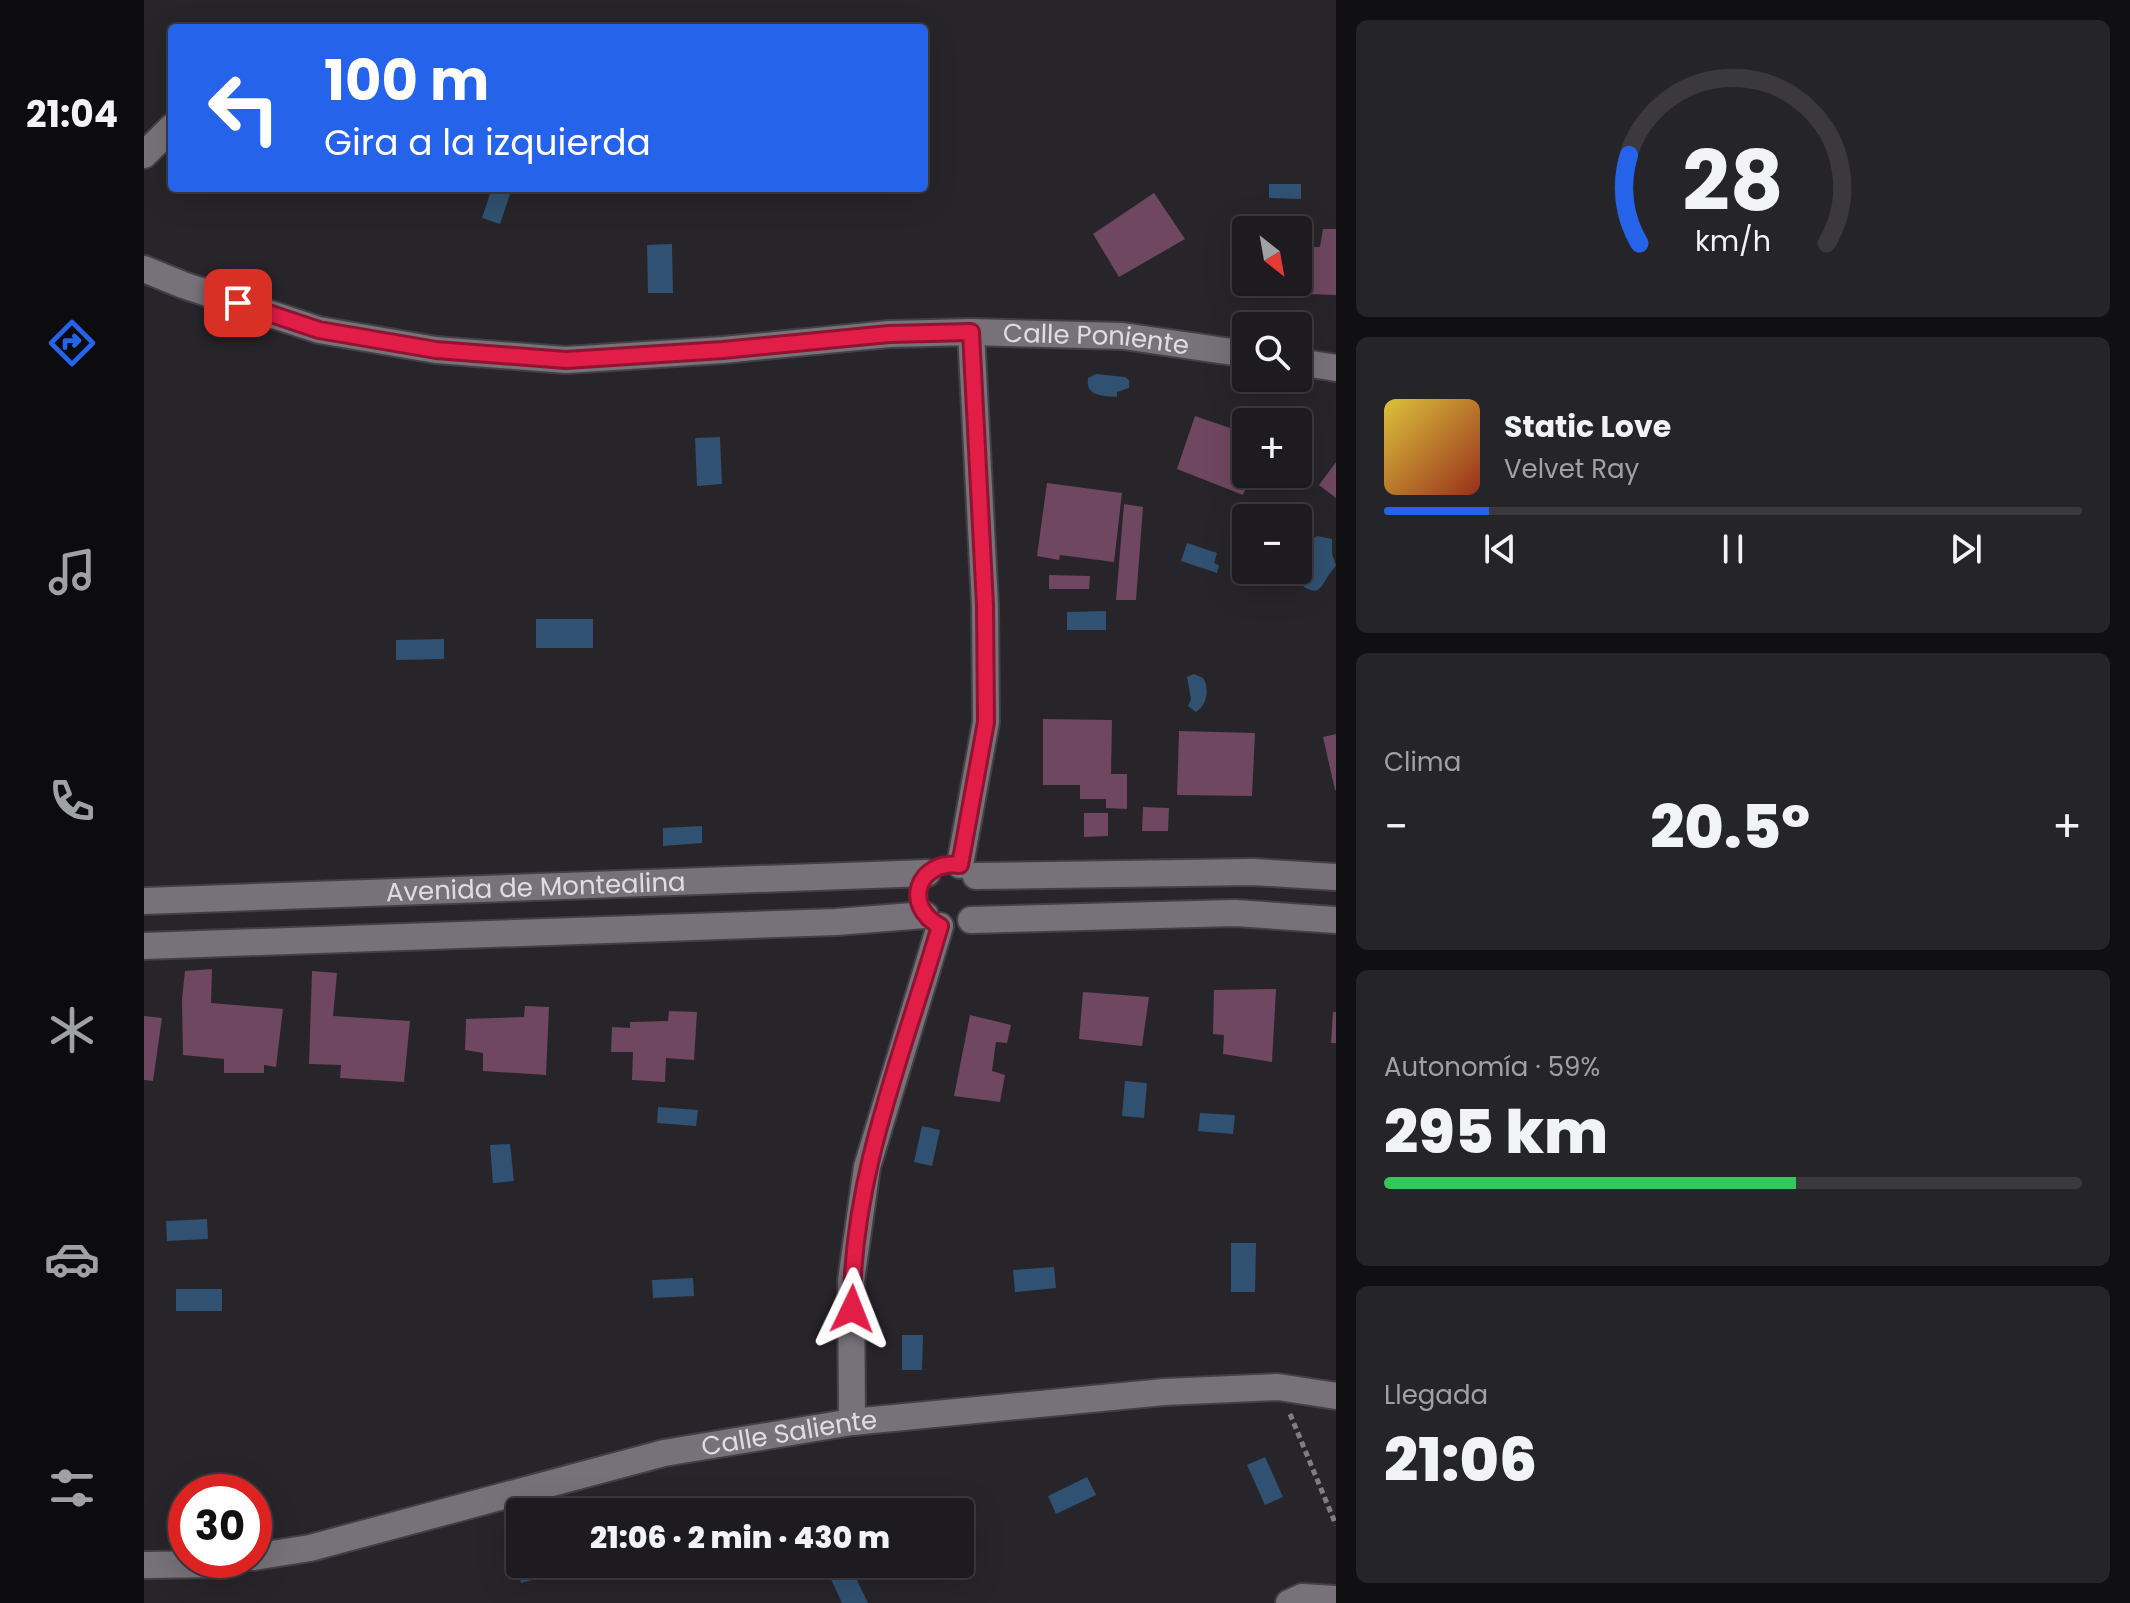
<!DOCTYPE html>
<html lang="es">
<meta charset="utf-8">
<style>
body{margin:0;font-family:Poppins,sans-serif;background:#252429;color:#f1f3f6;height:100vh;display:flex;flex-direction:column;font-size:30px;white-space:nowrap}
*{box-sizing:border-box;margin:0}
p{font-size:26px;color:#a0a1a5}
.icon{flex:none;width:44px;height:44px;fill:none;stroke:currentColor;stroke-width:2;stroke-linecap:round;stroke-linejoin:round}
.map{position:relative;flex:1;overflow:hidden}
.details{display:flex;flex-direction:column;gap:20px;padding:20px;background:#100f12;width:794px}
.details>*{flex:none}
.guide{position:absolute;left:24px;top:24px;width:760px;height:168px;border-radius:8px;box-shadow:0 8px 32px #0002,0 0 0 2px #3b393e;background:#2563eb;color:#fff;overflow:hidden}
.needle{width:52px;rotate:149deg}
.tools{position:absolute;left:1088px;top:216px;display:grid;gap:16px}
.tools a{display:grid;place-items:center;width:80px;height:80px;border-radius:8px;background:#1d1b20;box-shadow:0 8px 32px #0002,0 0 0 2px #3b393e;font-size:40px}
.speed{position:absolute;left:24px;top:1474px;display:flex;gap:16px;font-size:40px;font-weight:700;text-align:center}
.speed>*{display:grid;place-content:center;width:104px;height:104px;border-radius:50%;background:#1d1b20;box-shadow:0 8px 32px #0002,0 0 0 2px #3b393e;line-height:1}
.speed .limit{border:12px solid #d22;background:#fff;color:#111}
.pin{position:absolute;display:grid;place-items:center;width:68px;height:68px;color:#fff;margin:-34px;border-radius:16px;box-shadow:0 4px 12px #0006}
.me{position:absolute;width:88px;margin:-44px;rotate:2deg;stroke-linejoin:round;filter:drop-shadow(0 0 6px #0008)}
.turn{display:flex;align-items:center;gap:28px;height:168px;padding:0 24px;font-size:36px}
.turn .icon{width:104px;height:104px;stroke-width:2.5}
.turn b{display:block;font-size:56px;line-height:68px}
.big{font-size:60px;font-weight:800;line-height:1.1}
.details .card{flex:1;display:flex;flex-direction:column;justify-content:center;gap:12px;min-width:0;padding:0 28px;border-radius:12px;background:#252429}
.details .dial{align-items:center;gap:0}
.dial svg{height:208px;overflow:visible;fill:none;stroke:#3b393e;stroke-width:7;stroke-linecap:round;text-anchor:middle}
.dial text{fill:#f1f3f6;stroke:none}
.song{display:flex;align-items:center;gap:24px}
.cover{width:96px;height:96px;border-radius:12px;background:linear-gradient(135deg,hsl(50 70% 55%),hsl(10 70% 35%))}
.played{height:8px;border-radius:4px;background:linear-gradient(90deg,#2563eb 15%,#3b393e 15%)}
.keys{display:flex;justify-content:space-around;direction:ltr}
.heat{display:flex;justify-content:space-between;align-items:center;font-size:44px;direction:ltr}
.charge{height:12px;border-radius:6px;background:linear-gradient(90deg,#34c759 59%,#3b393e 0)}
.trip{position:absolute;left:362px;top:1498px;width:468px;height:80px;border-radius:8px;background:#1d1b20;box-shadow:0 8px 32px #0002,0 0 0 2px #3b393e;font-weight:800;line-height:80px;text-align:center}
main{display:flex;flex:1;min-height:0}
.tabs{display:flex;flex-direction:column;width:144px;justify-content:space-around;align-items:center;background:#0c0b0d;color:#a0a1a5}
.tabs .icon{width:56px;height:56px}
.tabs .active{color:#2563eb}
.tabs b{font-size:36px;color:#f1f3f6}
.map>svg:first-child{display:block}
.water{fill:#305171}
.building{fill:#6f4760}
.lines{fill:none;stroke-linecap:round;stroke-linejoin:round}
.minor-casing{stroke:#423f45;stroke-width:30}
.path{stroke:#807d82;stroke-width:5;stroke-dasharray:6 4;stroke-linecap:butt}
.minor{stroke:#77727a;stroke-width:26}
.route-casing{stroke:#92132f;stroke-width:20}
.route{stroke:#e11d48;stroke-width:14}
.labels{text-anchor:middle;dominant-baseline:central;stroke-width:8;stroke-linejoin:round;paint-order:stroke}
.street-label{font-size:26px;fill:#e0dde2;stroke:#27242a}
</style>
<main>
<nav class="tabs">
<b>21:04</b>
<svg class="icon active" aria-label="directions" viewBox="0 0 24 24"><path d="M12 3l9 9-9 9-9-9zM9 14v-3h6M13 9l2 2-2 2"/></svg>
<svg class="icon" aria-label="music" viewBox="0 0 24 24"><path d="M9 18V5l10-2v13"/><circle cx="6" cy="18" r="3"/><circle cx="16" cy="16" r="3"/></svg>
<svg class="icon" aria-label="phone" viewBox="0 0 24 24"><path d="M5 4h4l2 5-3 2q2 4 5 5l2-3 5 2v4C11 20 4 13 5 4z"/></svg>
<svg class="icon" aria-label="climate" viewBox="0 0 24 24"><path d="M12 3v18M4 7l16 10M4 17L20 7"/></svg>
<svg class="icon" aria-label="car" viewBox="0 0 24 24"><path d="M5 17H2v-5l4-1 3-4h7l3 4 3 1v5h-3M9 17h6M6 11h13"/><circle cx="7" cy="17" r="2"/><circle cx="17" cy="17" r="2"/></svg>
<svg class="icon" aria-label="filters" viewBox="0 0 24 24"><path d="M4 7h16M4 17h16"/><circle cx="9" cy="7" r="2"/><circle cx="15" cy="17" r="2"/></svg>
</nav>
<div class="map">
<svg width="1192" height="1603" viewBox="0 0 1192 1603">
<rect width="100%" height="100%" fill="#27242a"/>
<!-- water -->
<g class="water">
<polygon points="1125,184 1157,184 1157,199 1125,198"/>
<polygon points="348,188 368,188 356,224 338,218"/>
<polygon points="528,244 529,293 504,293 503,245"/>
<path d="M 952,374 L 981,377 L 985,380 L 985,388 L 973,392 L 973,397 C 959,396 941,396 944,378 Z"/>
<polygon points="576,437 578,484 553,486 551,438"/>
<path d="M 1173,536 L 1188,539 L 1188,554 L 1192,565 C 1190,569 1186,572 1184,576 C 1176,589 1174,596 1159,586 L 1156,578 L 1168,561 L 1163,549 L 1165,542 Z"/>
<polygon points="1043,543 1073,553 1070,563 1075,565 1073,573 1037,561"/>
<polygon points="962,611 962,630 923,630 923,612"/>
<rect x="392" y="619" width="57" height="29"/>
<polygon points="300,639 300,659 252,660 252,640"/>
<path d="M 1050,674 L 1059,678 C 1066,689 1063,705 1052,712 L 1044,706 L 1047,699 L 1043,677 Z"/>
<polygon points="558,826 558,843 519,846 519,828"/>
<polygon points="981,1081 1003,1083 1000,1118 978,1116"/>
<polygon points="514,1107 554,1110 552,1126 513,1123"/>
<polygon points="1056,1113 1091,1115 1089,1134 1054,1131"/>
<polygon points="778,1126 796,1130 788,1166 770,1162"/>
<polygon points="366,1144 370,1181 349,1183 346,1145"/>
<polygon points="63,1219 64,1239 23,1241 22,1221"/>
<polygon points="1087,1243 1112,1243 1111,1292 1087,1292"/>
<polygon points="910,1267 912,1288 871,1292 869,1270"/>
<polygon points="549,1278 550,1296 509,1298 508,1280"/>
<rect x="32" y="1289" width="46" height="22"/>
<polygon points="758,1335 779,1335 778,1370 758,1370"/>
<polygon points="1121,1457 1139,1497 1121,1505 1103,1465"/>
<polygon points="943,1477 952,1495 912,1514 904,1496"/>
<polygon points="376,1544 376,1564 392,1564 395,1578 377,1583 368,1546"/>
<polygon points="706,1566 724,1603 698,1603 685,1575"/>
</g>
<!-- building -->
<g class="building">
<polygon points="1010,193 1041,239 975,277 949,234"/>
<polygon points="1179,229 1192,229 1192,295 1133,293 1134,282 1154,282 1154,247 1176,247"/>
<polygon points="1094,413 1122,418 1121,422 1102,422 1102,474 1107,474 1099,495 1033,469 1051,416 1089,429"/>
<polygon points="1192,462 1192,498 1175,485"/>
<polygon points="903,483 978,493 970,562 916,555 915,560 893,556"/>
<polygon points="980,504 999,507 992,600 972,600"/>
<polygon points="1095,558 1102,561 1102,570 1113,570 1110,584 1088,582"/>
<polygon points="905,575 946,576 945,589 905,589"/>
<polygon points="899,719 968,720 967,774 983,774 983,809 962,808 962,799 936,799 936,785 899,785"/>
<polygon points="1035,731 1111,733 1108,796 1033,795"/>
<polygon points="1192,734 1192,790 1191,790 1179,737"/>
<polygon points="999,807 1025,808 1024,831 998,831"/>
<polygon points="940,813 964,813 964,836 940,837"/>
<polygon points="68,969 67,1003 139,1009 132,1067 120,1065 120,1073 80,1073 80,1059 39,1055 38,999 41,971"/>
<polygon points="168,971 193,973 189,1016 266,1021 260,1082 196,1078 197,1065 165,1064"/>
<polygon points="1132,989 1128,1062 1079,1054 1080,1035 1069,1034 1070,990"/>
<polygon points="939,992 1005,997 998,1046 935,1039"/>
<polygon points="381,1006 405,1007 402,1075 339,1071 339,1053 321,1050 322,1019 380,1017"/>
<polygon points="525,1011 553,1012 550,1060 522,1058 521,1082 488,1080 489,1052 467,1052 468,1027 486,1028 486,1022 524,1021"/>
<polygon points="1189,1012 1192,1012 1192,1043 1187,1043"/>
<polygon points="826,1015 867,1025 863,1043 852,1042 848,1071 861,1075 856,1102 810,1096"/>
<polygon points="0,1016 18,1018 9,1081 0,1080"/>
</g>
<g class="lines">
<defs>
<g id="minor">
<polyline points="0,155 28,127"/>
<path id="s1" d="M 0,269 L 39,285 L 175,330 L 292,350 L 422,360 L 579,350 L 745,334 L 827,332 L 979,336 L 1102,354"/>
<polyline points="1154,362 1192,368"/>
<polyline points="816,865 842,722 841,605 827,332"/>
<polyline points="832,876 1109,872 1192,877"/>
<path id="s2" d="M 0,901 L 783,873"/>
<polyline points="827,920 1091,913 1192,920"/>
<polyline points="0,946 692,922 781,915"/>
<polyline points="708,1422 707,1281 723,1167 796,926"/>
<path id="s3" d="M 110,1557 L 166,1548 L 520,1453 L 708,1422 L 1020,1392 L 1134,1387 L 1192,1396"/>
<polyline points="0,1565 75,1564 95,1560"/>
<polyline points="1145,1603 1158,1597 1192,1599"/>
</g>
</defs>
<!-- minor casing -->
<use href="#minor" class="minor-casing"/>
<!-- path -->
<polyline class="path" points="1146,1414 1192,1525"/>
<!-- minor -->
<use href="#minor" class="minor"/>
</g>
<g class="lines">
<defs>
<path id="route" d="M 94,303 L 175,330 L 263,345 L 292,350 L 422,360 L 579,350 L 745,334 L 827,332 L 841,605 L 842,722 L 816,865 C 773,860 758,906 796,926 C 760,1051 707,1177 708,1309"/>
</defs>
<!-- route casing -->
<use href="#route" class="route-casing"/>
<!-- route -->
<use href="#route" class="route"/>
</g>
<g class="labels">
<!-- street labels -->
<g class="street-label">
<text stroke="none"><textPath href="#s1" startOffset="966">Calle Poniente</textPath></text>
<text stroke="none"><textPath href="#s2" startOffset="392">Avenida de Montealina</textPath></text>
<text stroke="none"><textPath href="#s3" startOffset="550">Calle Saliente</textPath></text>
</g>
</g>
</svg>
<div class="tools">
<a><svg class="needle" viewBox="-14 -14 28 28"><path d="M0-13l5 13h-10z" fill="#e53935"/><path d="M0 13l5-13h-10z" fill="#a0a1a5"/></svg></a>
<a><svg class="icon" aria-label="search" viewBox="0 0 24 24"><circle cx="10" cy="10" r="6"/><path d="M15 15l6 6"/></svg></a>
<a>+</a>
<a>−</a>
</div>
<div class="speed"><div class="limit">30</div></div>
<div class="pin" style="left:94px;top:303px;background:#d93025"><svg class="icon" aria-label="arrive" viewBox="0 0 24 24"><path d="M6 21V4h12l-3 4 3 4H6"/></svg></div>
<svg class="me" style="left:708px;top:1309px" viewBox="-20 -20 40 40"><path d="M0-17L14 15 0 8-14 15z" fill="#e11d48" stroke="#fff" stroke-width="4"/></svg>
<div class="trip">21:06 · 2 min · 430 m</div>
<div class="guide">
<div class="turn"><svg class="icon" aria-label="left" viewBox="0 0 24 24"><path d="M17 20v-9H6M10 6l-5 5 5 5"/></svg><div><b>100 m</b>Gira a la izquierda</div></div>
</div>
</div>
<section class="details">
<div class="card dial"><svg viewBox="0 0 100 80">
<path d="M14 69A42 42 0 1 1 86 69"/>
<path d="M14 69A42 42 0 0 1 10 35" stroke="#2563eb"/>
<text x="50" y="56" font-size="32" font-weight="700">28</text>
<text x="50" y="72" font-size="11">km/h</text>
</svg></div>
<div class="card">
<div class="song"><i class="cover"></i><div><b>Static Love</b><p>Velvet Ray</p></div></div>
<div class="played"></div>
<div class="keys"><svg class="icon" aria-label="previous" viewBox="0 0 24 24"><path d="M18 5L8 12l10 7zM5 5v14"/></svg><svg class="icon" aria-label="pause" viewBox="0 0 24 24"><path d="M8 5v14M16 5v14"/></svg><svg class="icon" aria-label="next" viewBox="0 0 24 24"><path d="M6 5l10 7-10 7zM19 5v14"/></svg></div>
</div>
<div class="card"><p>Clima</p>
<div class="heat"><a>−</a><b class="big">20.5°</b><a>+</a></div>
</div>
<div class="card"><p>Autonomía · 59%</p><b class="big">295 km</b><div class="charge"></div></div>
<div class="card"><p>Llegada</p><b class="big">21:06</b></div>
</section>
</main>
